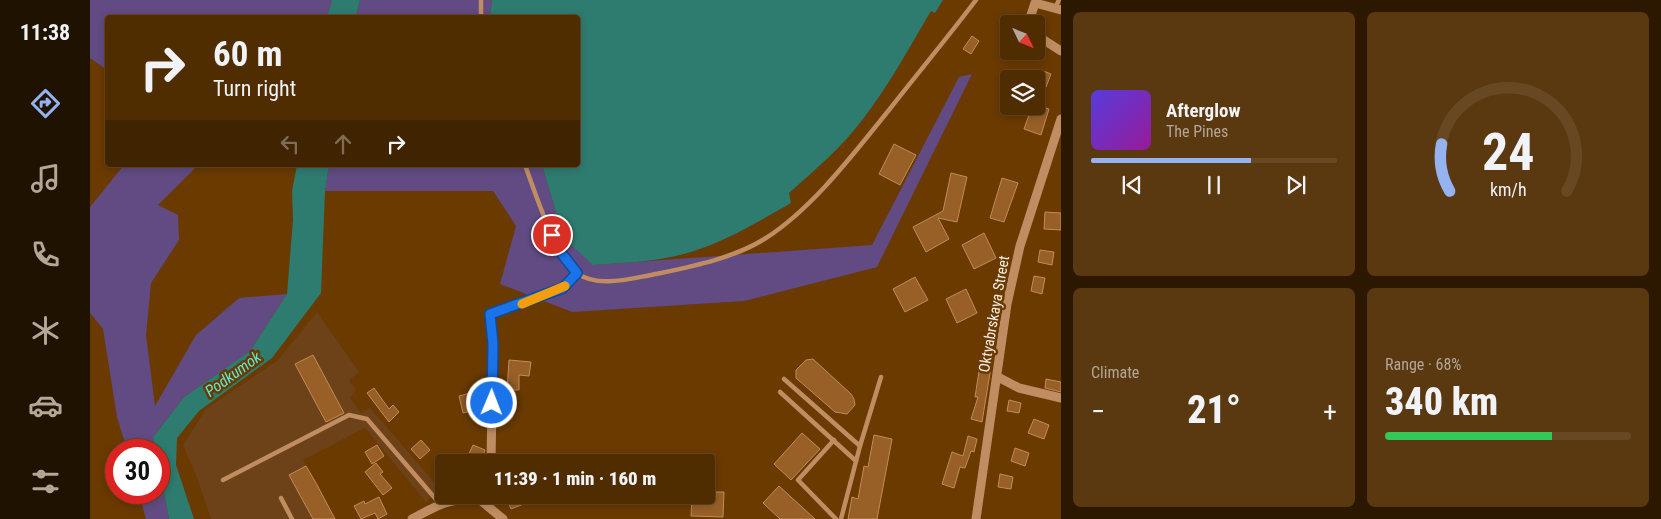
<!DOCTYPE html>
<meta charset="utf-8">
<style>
body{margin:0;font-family:"Roboto Condensed",sans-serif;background:#5a3810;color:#f1f3f6;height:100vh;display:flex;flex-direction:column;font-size:19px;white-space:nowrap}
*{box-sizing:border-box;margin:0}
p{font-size:16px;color:#b4a799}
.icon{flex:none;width:28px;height:28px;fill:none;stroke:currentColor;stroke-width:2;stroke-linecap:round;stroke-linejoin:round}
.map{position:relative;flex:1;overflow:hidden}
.panel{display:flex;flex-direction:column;gap:12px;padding:12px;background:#2c1801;width:600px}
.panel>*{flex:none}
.banner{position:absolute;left:15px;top:15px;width:475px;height:152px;border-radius:5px;box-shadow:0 2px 8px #0003,0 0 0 1px #674823;background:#502c01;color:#f1f3f6;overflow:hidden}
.needle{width:32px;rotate:133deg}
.controls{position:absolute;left:910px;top:15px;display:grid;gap:10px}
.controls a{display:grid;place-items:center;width:45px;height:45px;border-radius:5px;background:#502c01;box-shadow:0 2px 8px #0003,0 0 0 1px #674823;font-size:25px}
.speed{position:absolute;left:15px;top:439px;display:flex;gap:10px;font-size:25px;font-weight:700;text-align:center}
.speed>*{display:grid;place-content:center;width:65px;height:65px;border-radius:50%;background:#502c01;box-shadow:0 2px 8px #0003,0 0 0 1px #674823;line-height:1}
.speed .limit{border:8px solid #d22;background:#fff;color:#111}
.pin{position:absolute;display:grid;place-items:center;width:42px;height:42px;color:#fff;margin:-21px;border:2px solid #fff;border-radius:50%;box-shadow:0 1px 5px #0007}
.me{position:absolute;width:55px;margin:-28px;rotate:1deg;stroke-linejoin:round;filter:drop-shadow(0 0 4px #0008)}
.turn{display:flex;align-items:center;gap:18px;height:105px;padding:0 25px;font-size:22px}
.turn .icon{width:65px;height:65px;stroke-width:2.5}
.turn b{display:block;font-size:35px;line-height:42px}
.lanes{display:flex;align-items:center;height:48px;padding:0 25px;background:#0003;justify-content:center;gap:25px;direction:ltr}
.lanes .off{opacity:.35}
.big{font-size:38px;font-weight:800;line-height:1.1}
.panel .card{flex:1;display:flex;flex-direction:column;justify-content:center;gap:8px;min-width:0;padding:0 18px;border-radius:8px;background:#5a3810}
.panel .dial{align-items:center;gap:0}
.dial svg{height:130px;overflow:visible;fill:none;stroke:#674823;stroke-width:7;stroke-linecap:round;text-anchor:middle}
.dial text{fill:#f1f3f6;stroke:none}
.song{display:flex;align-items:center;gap:15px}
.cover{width:60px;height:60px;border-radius:8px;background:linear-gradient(135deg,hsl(250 70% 55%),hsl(300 70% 35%))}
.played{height:5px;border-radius:2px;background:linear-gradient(90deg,#95b2f1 65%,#674823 65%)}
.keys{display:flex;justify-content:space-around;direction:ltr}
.heat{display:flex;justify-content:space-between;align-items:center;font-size:28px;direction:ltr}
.charge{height:8px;border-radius:4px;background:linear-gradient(90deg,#34c759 68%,#674823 0)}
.panel .tiles{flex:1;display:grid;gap:12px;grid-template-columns:repeat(2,1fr)}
.trip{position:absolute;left:345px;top:454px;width:280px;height:50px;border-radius:5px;background:#502c01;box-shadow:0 2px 8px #0003,0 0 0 1px #674823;font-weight:800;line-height:50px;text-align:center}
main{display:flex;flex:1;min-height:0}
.menu{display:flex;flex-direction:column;width:90px;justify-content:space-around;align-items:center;background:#201200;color:#b4a799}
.menu .icon{width:35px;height:35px}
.menu .on{color:#95b2f1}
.menu b{font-size:22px;color:#f1f3f6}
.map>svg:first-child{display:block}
.built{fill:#6d4218}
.green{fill:#614b82}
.water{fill:#2e7b6f}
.building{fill:#985f27;stroke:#c18b5c}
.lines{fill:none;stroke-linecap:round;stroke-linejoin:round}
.service{stroke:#bf8d61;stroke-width:4.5}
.minor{stroke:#bf8d61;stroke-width:9}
.route-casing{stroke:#114b97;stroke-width:12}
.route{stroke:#1a73e8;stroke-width:9}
.slow{stroke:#f59e0b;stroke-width:9}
.labels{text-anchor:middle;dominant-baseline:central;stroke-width:5;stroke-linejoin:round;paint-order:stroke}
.street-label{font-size:15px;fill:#fbefe5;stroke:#6a3a01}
.water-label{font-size:16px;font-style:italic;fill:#5ae9d4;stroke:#6a3a01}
</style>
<main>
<nav class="menu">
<b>11:38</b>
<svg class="icon on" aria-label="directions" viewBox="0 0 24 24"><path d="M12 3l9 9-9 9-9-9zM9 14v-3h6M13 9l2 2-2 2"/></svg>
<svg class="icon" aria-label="music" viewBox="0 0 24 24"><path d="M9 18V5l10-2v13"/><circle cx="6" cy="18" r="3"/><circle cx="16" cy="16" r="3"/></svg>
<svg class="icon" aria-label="phone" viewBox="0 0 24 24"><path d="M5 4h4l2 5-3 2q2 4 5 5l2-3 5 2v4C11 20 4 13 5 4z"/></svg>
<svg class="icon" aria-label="climate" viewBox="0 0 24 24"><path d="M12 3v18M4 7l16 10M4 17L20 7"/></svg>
<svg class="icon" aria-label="car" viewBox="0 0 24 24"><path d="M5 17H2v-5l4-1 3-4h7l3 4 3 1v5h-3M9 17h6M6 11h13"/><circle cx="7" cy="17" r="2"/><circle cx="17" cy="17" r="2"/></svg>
<svg class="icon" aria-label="filters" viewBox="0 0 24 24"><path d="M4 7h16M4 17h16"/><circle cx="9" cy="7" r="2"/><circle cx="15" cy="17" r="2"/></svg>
</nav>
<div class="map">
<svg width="971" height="519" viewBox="0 0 971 519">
<rect width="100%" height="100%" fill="#6a3a01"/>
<!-- built -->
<polygon class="built" points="227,312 269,372 259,380 266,390 260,398 271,413 280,408 350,489 336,502 275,428 213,460 245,519 121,519 108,480 93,445 116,409 188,360"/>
<!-- green -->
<g class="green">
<polygon points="0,0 242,0 237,17 18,18 17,70 0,58"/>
<polygon points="270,0 402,0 400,17 266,18"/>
<polygon points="882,74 787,267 654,301 482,312 410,284 426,226 403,191 235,191 239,165 452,165 470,226 503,265 782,245 869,77"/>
<polygon points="34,165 108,165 68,205 88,215 89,240 61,283 56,335 65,406 106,335 149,298 197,294 160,351 94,397 63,437 66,450 37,450 27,417 13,329 0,313 0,207"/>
<polygon points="69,466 79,519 56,519 49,493 69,492"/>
</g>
<!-- water -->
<g class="water">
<polygon points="242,0 270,0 266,17 237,17"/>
<path d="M 402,0 L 853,0 L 845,13 L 841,11 C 819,48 799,85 773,119 C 752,147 725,170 699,193 L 701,203 C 666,223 630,245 590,255 C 562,262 532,263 503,265 L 480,244 L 470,226 L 452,165 L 488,165 L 488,18 L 400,17 Z"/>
<polygon points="207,165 239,165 235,191 231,293 182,358 109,411 87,438 86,465 104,519 79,519 69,466 69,450 66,450 63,437 94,397 160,351 197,294 203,220 202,191"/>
</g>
<!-- building -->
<g class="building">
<polygon points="882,36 889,41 881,54 873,49"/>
<polygon points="951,70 961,74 956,87 946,83"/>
<polygon points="935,106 950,106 959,109 951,135 934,129 939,115 932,114"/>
<polygon points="804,144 826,155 810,185 789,174"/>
<polygon points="861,173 877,177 867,222 848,218 859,239 836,252 823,227 853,211"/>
<polygon points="912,178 928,183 914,222 900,218"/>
<polygon points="955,212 971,213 971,230 954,229"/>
<polygon points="894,233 906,258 884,269 872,245"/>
<polygon points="950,250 964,252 962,265 948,262"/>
<polygon points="944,276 955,278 952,294 941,291"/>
<polygon points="825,277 838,300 815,312 803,289"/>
<polygon points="876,289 887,313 867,323 856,299"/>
<polygon points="892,352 903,355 892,422 881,419 888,397 885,397"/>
<polygon points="223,355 254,413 236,422 205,364"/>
<polygon points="723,359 761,394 764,399 765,405 757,414 745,412 706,378 706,370 716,360"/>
<polygon points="419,360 441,362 439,376 429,375 429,390 417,390"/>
<polygon points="956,379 971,382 971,392 955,388"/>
<polygon points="284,388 299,409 303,405 309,412 299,422 277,393"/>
<polygon points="380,393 385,410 373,413 369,396"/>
<polygon points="919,400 931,403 929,413 917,411"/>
<polygon points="944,419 959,425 954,439 938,433"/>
<polygon points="712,433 730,449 701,480 684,464"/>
<polygon points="784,435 802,439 787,519 758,519 762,497 768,499 774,466 778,467"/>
<polygon points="878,436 887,439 884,452 881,451 875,468 870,467 864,488 852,484 862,452 873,456"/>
<polygon points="331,440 340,450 330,459 321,449"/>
<polygon points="287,445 294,456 282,464 275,452"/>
<polygon points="383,445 395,450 391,462 375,462"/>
<polygon points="925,448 939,453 935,466 921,461"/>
<polygon points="286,463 293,472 290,474 302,488 293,495 275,472"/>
<polygon points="216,466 226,483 245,519 223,519 199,475"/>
<polygon points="910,474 923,477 921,489 908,487"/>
<polygon points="689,486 725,519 690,519 673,503"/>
<polygon points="616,492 634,492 633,517 601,516 602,495 616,495"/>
<polygon points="427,495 436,495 439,502 421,509 417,499"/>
<polygon points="289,497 297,514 288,519 285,513 271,519 264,506 274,501 275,504"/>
</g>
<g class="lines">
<!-- service -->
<g class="service">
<polyline points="965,8 969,0"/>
<polyline points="391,18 391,0"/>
<path d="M 435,165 C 445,192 465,256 487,273 C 507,288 539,279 561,275 C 599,267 643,259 676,238 C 723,208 764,153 799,110 C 828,73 858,37 886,0"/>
<polyline points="400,314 473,288 487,273"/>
<polyline points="694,379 770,446"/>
<polyline points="690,392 766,461"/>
<polyline points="744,440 708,480 746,519"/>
<polyline points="133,480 259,415 277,419 350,504"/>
<polyline points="191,498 202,519"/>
<polyline points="751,519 770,446 791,377"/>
</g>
<!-- minor -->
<g class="minor">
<polyline points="938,24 945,3 971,10"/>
<polyline points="946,35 971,51"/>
<polyline points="400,314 403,344 401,462"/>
<polyline points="908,377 929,388 971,398"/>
<polyline points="389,499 413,519"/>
<path d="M 322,519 C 348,505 359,498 389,499"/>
<polyline points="886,519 917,304 930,246 971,119"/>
</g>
</g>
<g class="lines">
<defs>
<polyline id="route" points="402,403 403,344 400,314 473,288 487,273 468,249 462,235"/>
</defs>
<!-- route casing -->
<use href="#route" class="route-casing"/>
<!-- route -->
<use href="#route" class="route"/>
<!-- slow -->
<polyline class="slow" points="432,304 475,286"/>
</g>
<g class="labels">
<!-- street labels -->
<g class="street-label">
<text transform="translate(904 314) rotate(-80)">Oktyabrskaya Street</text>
</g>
<!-- water labels -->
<g class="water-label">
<text transform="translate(143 374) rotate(-36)">Podkumok</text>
</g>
</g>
</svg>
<div class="controls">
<a><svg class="needle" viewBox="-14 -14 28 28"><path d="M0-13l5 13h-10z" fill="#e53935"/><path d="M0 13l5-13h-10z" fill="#b4a799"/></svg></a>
<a><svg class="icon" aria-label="layers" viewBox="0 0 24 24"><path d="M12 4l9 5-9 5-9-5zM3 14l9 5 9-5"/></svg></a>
</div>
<div class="speed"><div class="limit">30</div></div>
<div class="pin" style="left:462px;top:235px;background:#d93025"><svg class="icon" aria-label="arrive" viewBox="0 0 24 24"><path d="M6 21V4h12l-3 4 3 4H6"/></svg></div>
<svg class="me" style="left:402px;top:403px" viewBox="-20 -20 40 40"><circle r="17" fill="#1a73e8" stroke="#fff" stroke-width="3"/><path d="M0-11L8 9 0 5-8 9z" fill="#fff"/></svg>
<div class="trip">11:39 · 1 min · 160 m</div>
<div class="banner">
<div class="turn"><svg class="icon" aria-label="right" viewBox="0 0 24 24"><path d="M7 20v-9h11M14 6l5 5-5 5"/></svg><div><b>60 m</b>Turn right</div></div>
<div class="lanes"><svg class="icon off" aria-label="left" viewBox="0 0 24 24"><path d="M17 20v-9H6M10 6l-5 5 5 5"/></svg><svg class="icon off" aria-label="ahead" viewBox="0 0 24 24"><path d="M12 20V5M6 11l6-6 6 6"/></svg><svg class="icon" aria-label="right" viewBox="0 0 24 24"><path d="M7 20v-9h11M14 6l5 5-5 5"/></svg></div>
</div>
</div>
<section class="panel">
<div class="tiles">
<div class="card">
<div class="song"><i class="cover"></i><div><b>Afterglow</b><p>The Pines</p></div></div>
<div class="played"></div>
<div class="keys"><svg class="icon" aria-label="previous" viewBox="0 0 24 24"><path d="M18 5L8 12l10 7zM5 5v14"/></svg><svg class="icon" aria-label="pause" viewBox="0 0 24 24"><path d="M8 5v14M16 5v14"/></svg><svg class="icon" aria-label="next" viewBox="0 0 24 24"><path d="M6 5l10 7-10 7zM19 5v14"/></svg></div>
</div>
<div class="card dial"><svg viewBox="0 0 100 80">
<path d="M14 69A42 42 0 1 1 86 69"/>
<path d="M14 69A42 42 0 0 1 9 40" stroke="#95b2f1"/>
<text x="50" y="56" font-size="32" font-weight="700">24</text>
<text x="50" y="72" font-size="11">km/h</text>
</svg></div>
<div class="card"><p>Climate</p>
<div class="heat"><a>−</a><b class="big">21°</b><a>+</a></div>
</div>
<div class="card"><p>Range · 68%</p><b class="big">340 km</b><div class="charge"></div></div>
</div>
</section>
</main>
